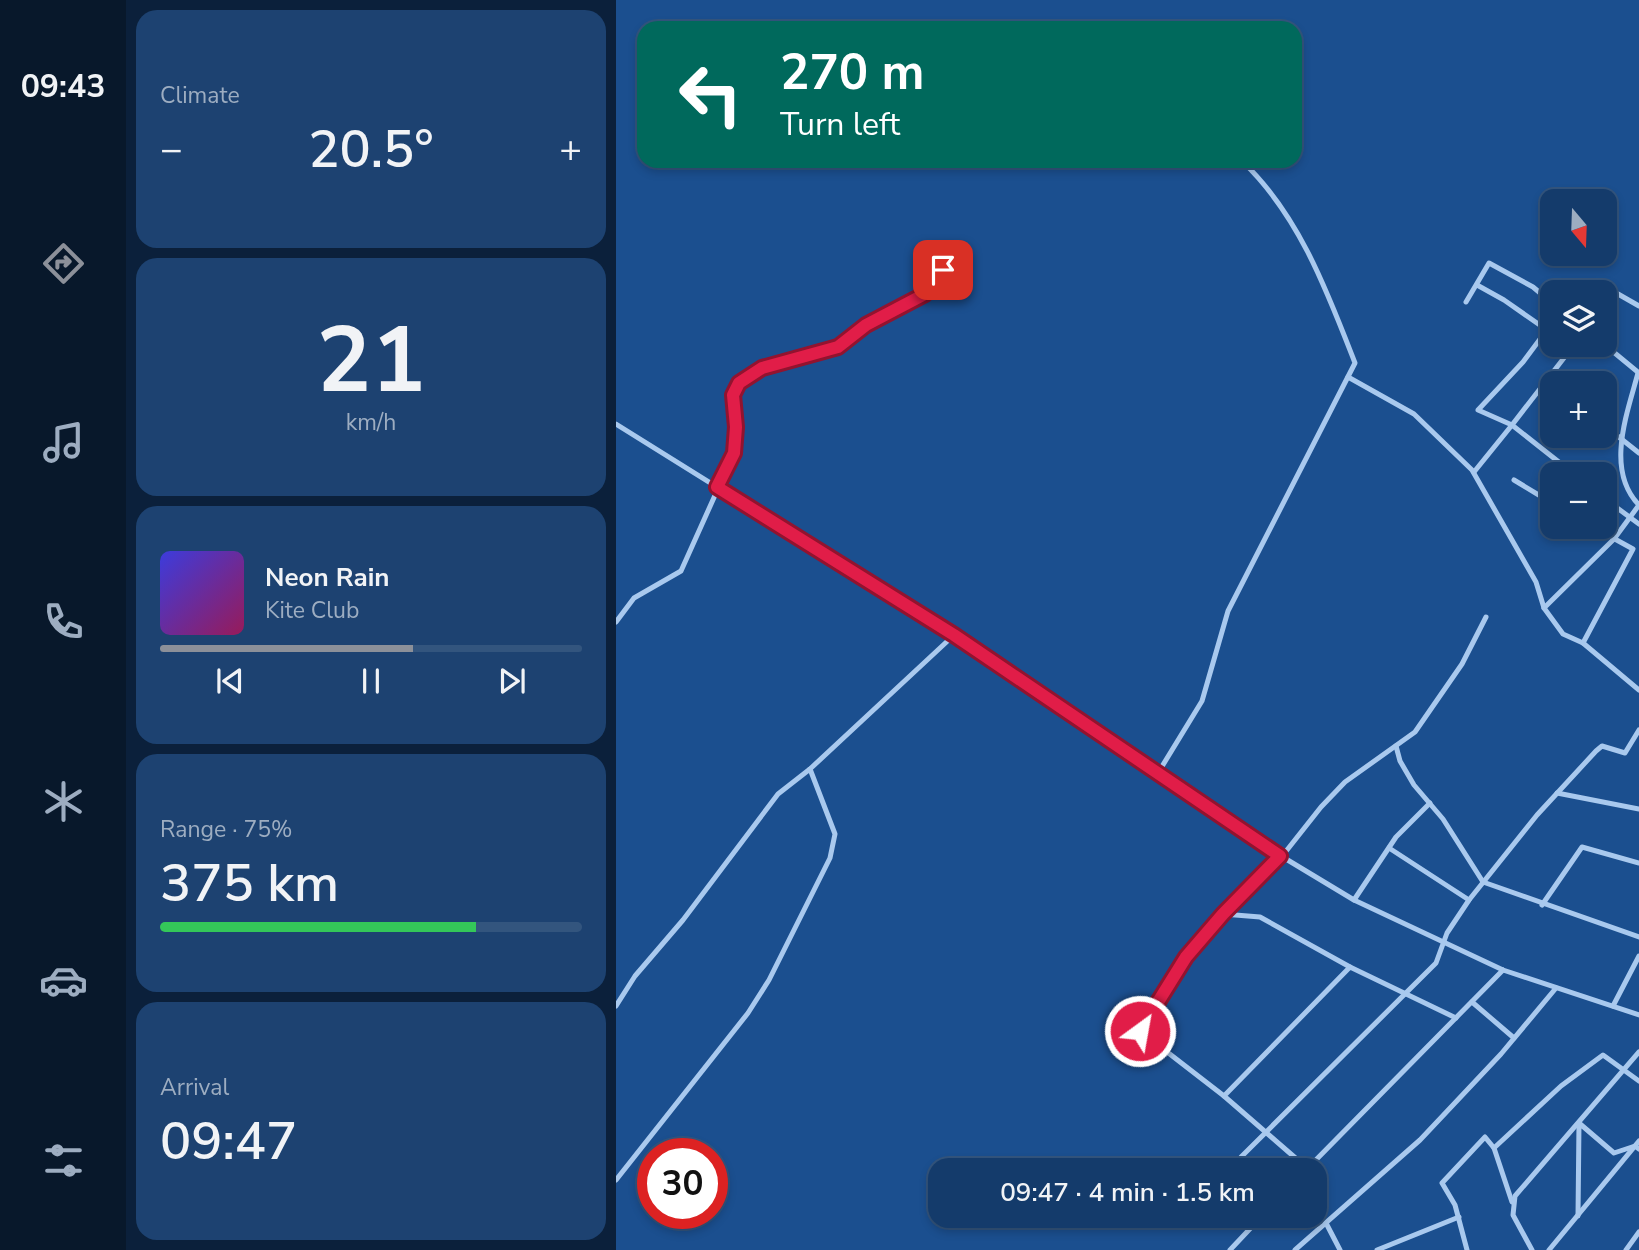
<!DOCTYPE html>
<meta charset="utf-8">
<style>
body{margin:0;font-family:"Nunito Sans",sans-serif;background:#1d4271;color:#f1f3f6;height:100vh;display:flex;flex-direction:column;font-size:26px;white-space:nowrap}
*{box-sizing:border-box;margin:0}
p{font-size:23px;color:#9dadc1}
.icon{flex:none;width:38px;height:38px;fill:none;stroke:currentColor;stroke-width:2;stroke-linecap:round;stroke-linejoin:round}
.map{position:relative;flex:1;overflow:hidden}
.side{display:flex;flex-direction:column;gap:10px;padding:10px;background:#0b203b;width:490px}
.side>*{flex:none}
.hud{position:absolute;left:21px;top:21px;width:665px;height:147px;border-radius:21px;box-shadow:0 4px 10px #0003,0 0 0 2px #33557e;background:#00695c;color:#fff;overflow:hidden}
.needle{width:46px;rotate:161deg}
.buttons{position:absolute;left:924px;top:189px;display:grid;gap:14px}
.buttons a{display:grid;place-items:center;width:77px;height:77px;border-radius:14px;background:#143b6b;box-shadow:0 4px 10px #0003,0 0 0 2px #33557e;font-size:35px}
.speed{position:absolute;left:21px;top:1138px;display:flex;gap:14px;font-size:35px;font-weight:700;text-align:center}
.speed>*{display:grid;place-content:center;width:91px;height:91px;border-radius:50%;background:#143b6b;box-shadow:0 4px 10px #0003,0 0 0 2px #33557e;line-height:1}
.speed .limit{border:10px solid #d22;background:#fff;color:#111}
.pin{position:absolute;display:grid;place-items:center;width:60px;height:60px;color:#fff;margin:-30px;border-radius:14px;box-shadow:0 4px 10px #0006}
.me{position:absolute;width:77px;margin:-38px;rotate:32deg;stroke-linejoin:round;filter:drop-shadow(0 0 5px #0008)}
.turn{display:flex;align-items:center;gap:24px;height:147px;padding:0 28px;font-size:32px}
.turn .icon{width:91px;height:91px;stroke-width:2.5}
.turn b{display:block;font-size:49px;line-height:60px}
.big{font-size:52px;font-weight:600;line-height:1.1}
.side .widget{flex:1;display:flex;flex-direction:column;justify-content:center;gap:10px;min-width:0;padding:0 24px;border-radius:21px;background:#1d4271}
.side .dial{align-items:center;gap:0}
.dial b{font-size:91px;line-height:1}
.song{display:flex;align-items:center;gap:21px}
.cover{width:84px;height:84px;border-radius:10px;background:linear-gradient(135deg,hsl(240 70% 55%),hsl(330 70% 35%))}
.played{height:7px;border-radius:4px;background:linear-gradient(90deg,#8c9099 60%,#33557e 60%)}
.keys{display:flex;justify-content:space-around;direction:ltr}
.heat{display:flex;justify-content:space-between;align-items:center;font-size:38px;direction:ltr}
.charge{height:10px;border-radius:5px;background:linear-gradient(90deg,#34c759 75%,#33557e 0)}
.trip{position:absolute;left:312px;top:1158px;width:399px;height:70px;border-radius:21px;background:#143b6b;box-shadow:0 4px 10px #0003,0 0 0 2px #33557e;font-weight:600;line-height:70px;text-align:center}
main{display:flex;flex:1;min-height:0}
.tab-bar{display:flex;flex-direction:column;width:126px;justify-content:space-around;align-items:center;background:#08182b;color:#9dadc1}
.tab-bar .icon{width:49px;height:49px}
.tab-bar .active{color:#8c9099}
.tab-bar b{font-size:32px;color:#f1f3f6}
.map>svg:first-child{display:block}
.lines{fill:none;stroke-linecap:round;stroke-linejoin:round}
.street{stroke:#a9c9ee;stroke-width:5}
.route-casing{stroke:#92132f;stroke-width:18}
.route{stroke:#e11d48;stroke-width:12}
</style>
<main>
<nav class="tab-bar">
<b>09:43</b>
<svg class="icon active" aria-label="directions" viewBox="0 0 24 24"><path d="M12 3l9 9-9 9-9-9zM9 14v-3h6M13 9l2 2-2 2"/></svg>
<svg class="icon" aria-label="music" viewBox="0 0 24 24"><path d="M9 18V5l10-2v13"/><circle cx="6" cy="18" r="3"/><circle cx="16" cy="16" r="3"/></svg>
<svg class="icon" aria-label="phone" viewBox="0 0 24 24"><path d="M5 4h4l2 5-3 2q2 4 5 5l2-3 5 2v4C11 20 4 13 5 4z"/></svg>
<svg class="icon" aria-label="climate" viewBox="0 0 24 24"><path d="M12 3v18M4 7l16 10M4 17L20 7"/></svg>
<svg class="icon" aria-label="car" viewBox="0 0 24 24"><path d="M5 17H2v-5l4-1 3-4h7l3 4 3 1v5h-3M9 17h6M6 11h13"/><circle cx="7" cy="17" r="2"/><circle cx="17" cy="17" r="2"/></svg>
<svg class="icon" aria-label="filters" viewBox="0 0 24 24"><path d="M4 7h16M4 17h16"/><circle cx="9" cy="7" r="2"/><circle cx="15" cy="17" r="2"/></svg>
</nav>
<section class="side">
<div class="widget"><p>Climate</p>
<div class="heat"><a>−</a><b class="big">20.5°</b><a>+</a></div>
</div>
<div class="widget dial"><b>21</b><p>km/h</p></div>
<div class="widget">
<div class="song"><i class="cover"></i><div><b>Neon Rain</b><p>Kite Club</p></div></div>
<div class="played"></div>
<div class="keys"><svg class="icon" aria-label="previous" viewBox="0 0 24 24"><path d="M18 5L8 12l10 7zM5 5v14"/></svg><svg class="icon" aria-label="pause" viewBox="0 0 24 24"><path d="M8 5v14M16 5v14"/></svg><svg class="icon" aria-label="next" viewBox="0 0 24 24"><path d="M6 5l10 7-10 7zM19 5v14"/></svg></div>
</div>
<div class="widget"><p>Range · 75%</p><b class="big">375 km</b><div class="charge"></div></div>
<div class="widget"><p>Arrival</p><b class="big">09:47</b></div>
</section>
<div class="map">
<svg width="1023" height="1250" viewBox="0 0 1023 1250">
<rect width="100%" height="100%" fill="#1b4f8f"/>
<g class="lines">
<!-- street -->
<g class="street">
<polyline points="861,285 888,300 931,330"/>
<polyline points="989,299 995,290 1023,306"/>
<polyline points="850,302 873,263 917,287 936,303"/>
<polyline points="989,345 1023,373"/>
<polyline points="732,377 798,414 856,470 920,582 928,608 947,634 967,643 1023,690"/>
<polyline points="0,424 338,635 665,856 738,900 887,970 1023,1015"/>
<polyline points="989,426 1023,453"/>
<polyline points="858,472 896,425 862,410 907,362 936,323"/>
<polyline points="958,474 896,425 958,345"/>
<polyline points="898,480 936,503"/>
<polyline points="989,499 1023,524"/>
<path d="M 928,608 L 998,539 L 1023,505 C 989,470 1011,414 1022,373"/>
<polyline points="0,622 18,598 65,571 118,453 120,427 117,395 123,383 147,368 222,347 250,325 309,294 327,270"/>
<polyline points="967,643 1017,549 977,527"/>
<polyline points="780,746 784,761 798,785 827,819 867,882 1023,937"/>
<path d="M 542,773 L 586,701 L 612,611 L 739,363 C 711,291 683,215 626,161"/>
<polyline points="941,793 1023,809"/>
<polyline points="773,848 853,900"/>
<polyline points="738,900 780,837 814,803"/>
<polyline points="926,905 966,847 1023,863"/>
<polyline points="607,914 644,917 734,967"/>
<polyline points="856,1002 898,1038"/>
<polyline points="0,1006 19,976 67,920 162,794 194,769 338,635"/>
<polyline points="997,1006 1023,956"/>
<polyline points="608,1096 524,1031 571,957 607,914 671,850 705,807 729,782 799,732 846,664 870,617"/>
<polyline points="625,1157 820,963 831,933 853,900 921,815 980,751 986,746 1009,753 1023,730"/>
<polyline points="691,1168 608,1096 734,967 840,1018"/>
<polyline points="689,1171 887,970"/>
<polyline points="0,1180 132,1013 153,980 214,858 219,834 194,769"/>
<polyline points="896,1202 878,1148 945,1086 987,1055 1023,1081"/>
<polyline points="962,1216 963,1123 998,1153 1019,1146 1023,1149"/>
<polyline points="710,1223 724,1250"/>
<polyline points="614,1250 646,1216"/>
<polyline points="679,1250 804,1140 885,1054 940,988"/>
<polyline points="761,1250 843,1217"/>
<polyline points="851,1250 839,1205 826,1183 869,1137 878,1148"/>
<polyline points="916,1250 897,1215 899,1196 1023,1052"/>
<polyline points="933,1250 1023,1141"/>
<polyline points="1010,1250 1023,1232"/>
</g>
</g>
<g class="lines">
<defs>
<polyline id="route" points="327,270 309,294 250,325 222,347 146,368 123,383 117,395 120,427 118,453 101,487 338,635 664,856 607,914 570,957 524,1031"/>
</defs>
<!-- route casing -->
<use href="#route" class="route-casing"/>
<!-- route -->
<use href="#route" class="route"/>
</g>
</svg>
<div class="buttons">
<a><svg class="needle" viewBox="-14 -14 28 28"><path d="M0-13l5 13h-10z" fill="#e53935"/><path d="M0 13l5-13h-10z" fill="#9dadc1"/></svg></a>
<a><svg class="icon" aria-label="layers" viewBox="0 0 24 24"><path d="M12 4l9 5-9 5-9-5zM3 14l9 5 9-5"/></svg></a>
<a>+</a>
<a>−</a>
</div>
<div class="speed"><div class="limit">30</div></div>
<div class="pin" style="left:327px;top:270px;background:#d93025"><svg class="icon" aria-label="arrive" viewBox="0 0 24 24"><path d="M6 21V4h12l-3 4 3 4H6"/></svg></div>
<svg class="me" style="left:524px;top:1031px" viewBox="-20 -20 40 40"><circle r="17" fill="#e11d48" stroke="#fff" stroke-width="3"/><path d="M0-11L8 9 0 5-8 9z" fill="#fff"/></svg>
<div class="trip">09:47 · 4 min · 1.5 km</div>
<div class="hud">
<div class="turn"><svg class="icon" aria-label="left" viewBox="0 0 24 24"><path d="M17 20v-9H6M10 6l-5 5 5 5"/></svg><div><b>270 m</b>Turn left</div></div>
</div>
</div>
</main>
